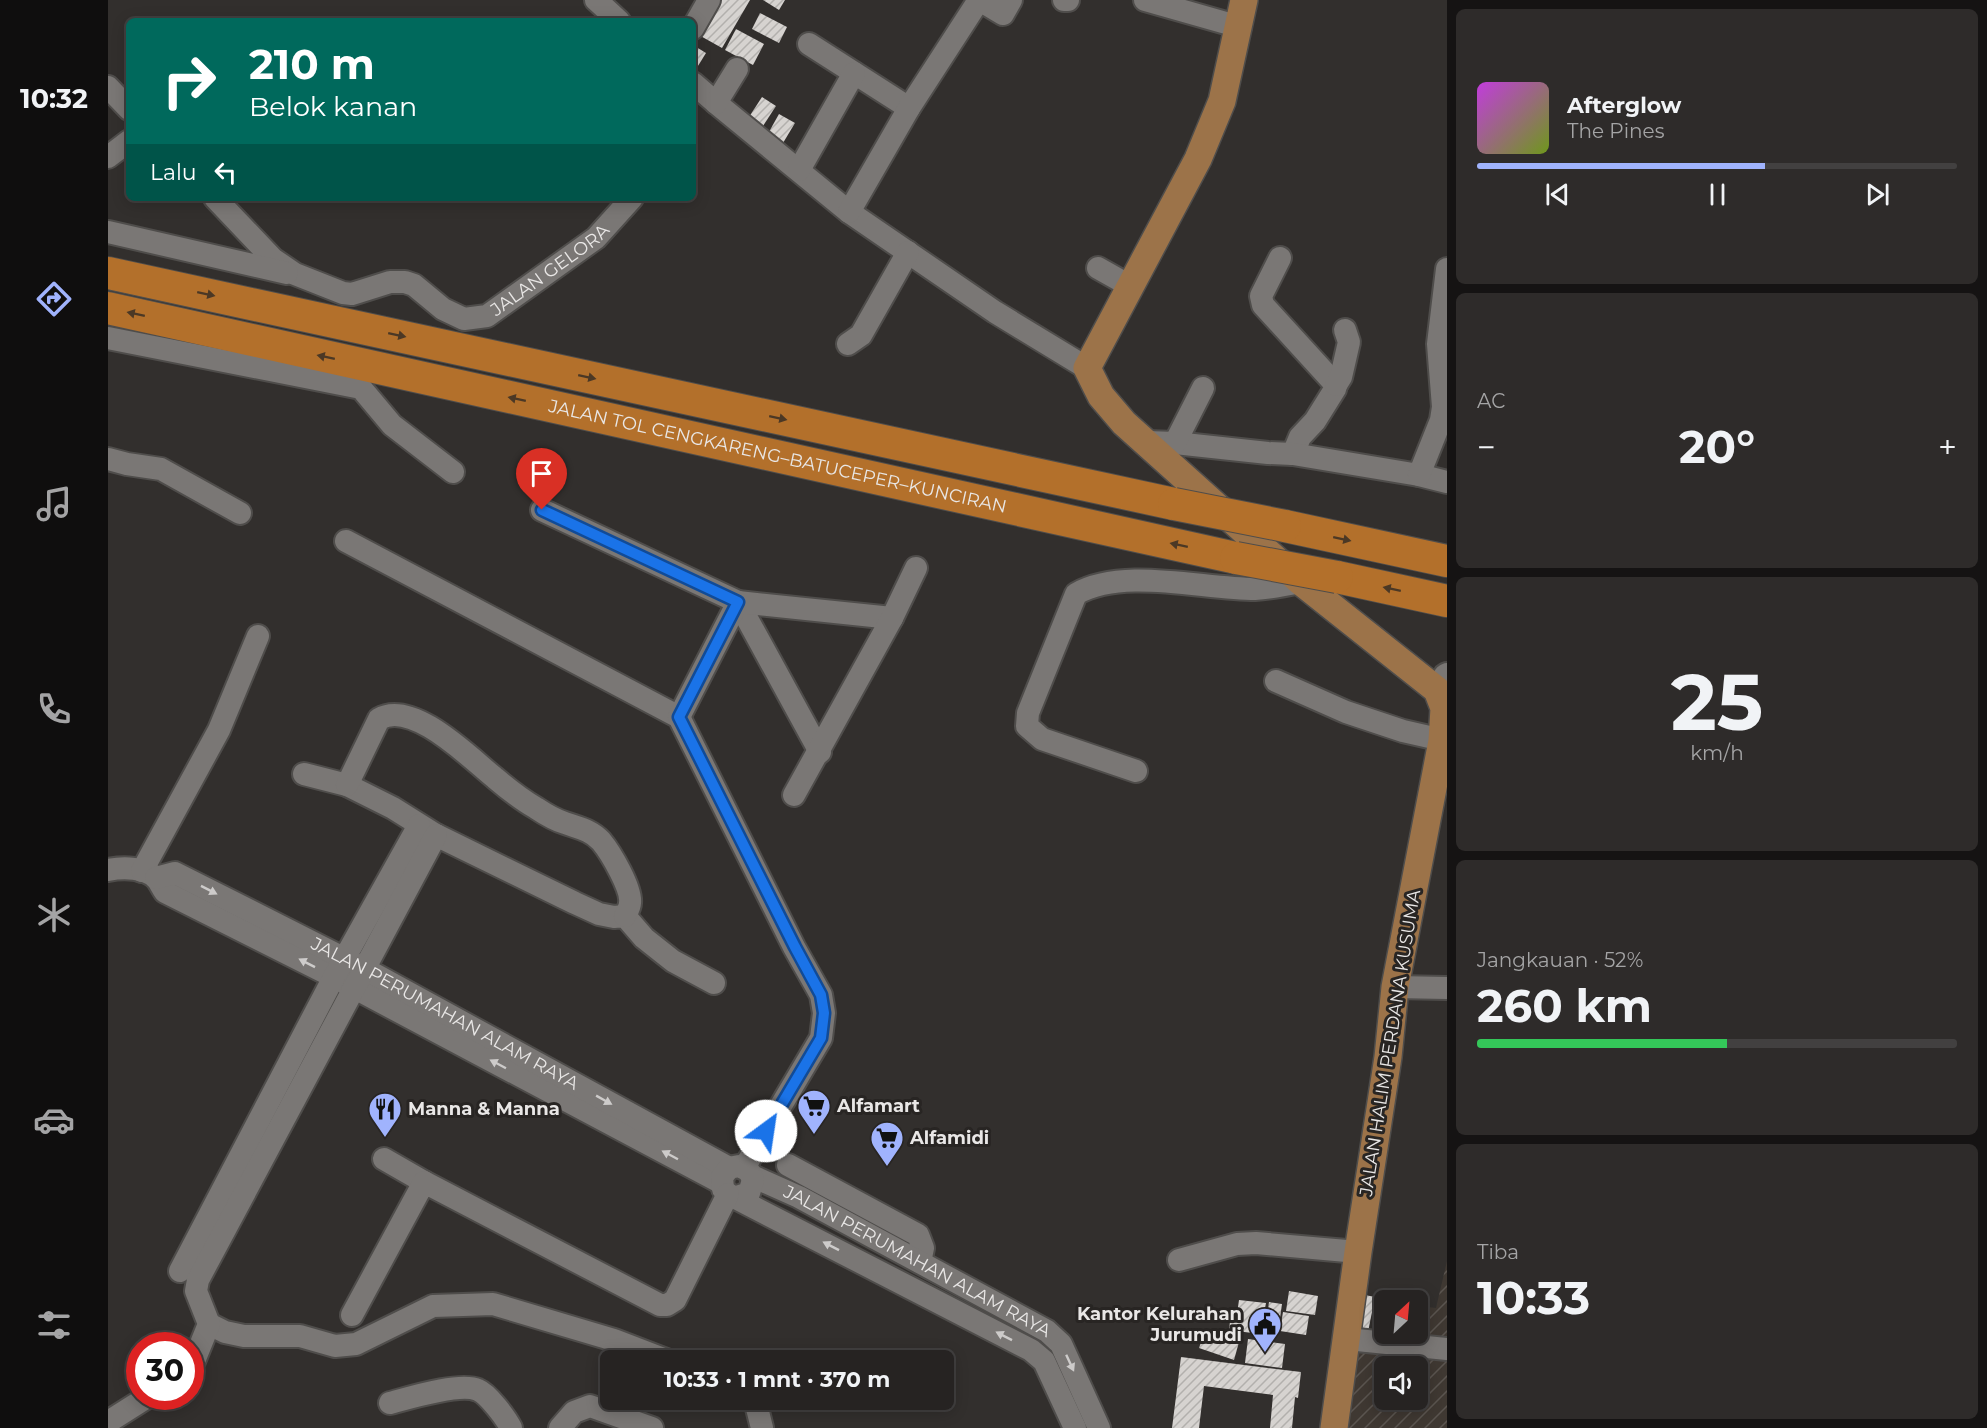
<!DOCTYPE html>
<html lang="id">
<meta charset="utf-8">
<style>
body{margin:0;font-family:Montserrat,sans-serif;background:#2e2b2a;color:#f1f3f6;height:100vh;display:flex;flex-direction:column;font-size:22px;white-space:nowrap}
*{box-sizing:border-box;margin:0}
p{font-size:20px;color:#a4a4a5}
.icon{flex:none;width:33px;height:33px;fill:none;stroke:currentColor;stroke-width:2;stroke-linecap:round;stroke-linejoin:round}
.map{position:relative;flex:1;overflow:hidden}
.drawer{display:flex;flex-direction:column;gap:9px;padding:9px;background:#151313;width:540px}
.drawer>*{flex:none}
.guide{position:absolute;left:18px;top:18px;width:570px;height:183px;border-radius:9px;box-shadow:0 3px 15px #0003,0 0 0 2px #424040;background:#00695c;color:#fff;overflow:hidden}
.needle{width:39px;rotate:26deg}
.fabs{position:absolute;left:1266px;top:1290px;display:grid;gap:12px}
.fabs a{display:grid;place-items:center;width:54px;height:54px;border-radius:9px;background:#262322;box-shadow:0 3px 15px #0003,0 0 0 2px #424040;font-size:30px}
.speed{position:absolute;left:18px;top:1332px;display:flex;gap:12px;font-size:30px;font-weight:700;text-align:center}
.speed>*{display:grid;place-content:center;width:78px;height:78px;border-radius:50%;background:#262322;box-shadow:0 3px 15px #0003,0 0 0 2px #424040;line-height:1}
.speed .limit{border:9px solid #d22;background:#fff;color:#111}
.pin{position:absolute;display:grid;place-items:center;width:51px;height:51px;color:#fff;margin:-62px -26px;border-radius:50% 50% 50% 0;rotate:-45deg;box-shadow:0 0 6px #0007}
.pin .icon{rotate:45deg}
.me{position:absolute;width:66px;margin:-33px;rotate:31deg;stroke-linejoin:round;filter:drop-shadow(0 0 4px #0008)}
.turn{display:flex;align-items:center;gap:21px;height:126px;padding:0 24px;font-size:27px}
.turn .icon{width:78px;height:78px;stroke-width:2.5}
.turn b{display:block;font-size:42px;line-height:51px}
.then{display:flex;align-items:center;height:57px;padding:0 24px;background:#0003;gap:12px;font-size:22px}
.big{font-size:45px;font-weight:700;line-height:1.1}
.drawer .widget{flex:1;display:flex;flex-direction:column;justify-content:center;gap:9px;min-width:0;padding:0 21px;border-radius:9px;background:#2e2b2a}
.drawer .dial{align-items:center;gap:0}
.dial b{font-size:78px;line-height:1}
.song{display:flex;align-items:center;gap:18px}
.cover{width:72px;height:72px;border-radius:9px;background:linear-gradient(135deg,hsl(290 70% 55%),hsl(80 70% 35%))}
.played{height:6px;border-radius:3px;background:linear-gradient(90deg,#a0b3fd 60%,#424040 60%)}
.keys{display:flex;justify-content:space-around;direction:ltr}
.heat{display:flex;justify-content:space-between;align-items:center;font-size:33px;direction:ltr}
.charge{height:9px;border-radius:4px;background:linear-gradient(90deg,#34c759 52%,#424040 0)}
.trip{position:absolute;left:492px;top:1350px;width:354px;height:60px;border-radius:9px;background:#262322;box-shadow:0 3px 15px #0003,0 0 0 2px #424040;font-weight:700;line-height:60px;text-align:center}
main{display:flex;flex:1;min-height:0}
.tabs{display:flex;flex-direction:column;width:108px;justify-content:space-around;align-items:center;background:#0f0e0e;color:#a4a4a5}
.tabs .icon{width:42px;height:42px}
.tabs .active{color:#a0b3fd}
.tabs b{font-size:27px;color:#f1f3f6}
.map>svg:first-child{display:block}
.industrial{fill:url(#industrial-furrows);fill-rule:evenodd}
.building{fill:url(#building-hatch)}
.lines{fill:none;stroke-linecap:round;stroke-linejoin:round}
.minor-casing{stroke:#4f4d4b;stroke-width:26}
.major-casing{stroke:#4f4d4b;stroke-width:30}
.highway-casing{stroke:#4f4d4b;stroke-width:34}
.minor{stroke:#7a7775;stroke-width:22}
.major{stroke:#9c7349;stroke-width:27}
.highway{stroke:#b3702b;stroke-width:32}
.highway-bridge-casing{stroke:#4f4d4b;stroke-width:34;stroke-linecap:butt}
.highway-bridge{stroke:#b3702b;stroke-width:32}
.oneway{fill:#4b3825}
.oneway2{fill:#cdcbca}
.route-casing{stroke:#114b97;stroke-width:15}
.route{stroke:#1a73e8;stroke-width:10}
.labels{text-anchor:middle;dominant-baseline:central;stroke-width:6;stroke-linejoin:round;paint-order:stroke}
.street-label{font-size:18px;fill:#e9e7e6;stroke:#282523}
.poi-label{font-size:18px;font-weight:bold;fill:#e9e7e6;stroke:#282523;text-anchor:start}
</style>
<main>
<nav class="tabs">
<b>10:32</b>
<svg class="icon active" aria-label="directions" viewBox="0 0 24 24"><path d="M12 3l9 9-9 9-9-9zM9 14v-3h6M13 9l2 2-2 2"/></svg>
<svg class="icon" aria-label="music" viewBox="0 0 24 24"><path d="M9 18V5l10-2v13"/><circle cx="6" cy="18" r="3"/><circle cx="16" cy="16" r="3"/></svg>
<svg class="icon" aria-label="phone" viewBox="0 0 24 24"><path d="M5 4h4l2 5-3 2q2 4 5 5l2-3 5 2v4C11 20 4 13 5 4z"/></svg>
<svg class="icon" aria-label="climate" viewBox="0 0 24 24"><path d="M12 3v18M4 7l16 10M4 17L20 7"/></svg>
<svg class="icon" aria-label="car" viewBox="0 0 24 24"><path d="M5 17H2v-5l4-1 3-4h7l3 4 3 1v5h-3M9 17h6M6 11h13"/><circle cx="7" cy="17" r="2"/><circle cx="17" cy="17" r="2"/></svg>
<svg class="icon" aria-label="filters" viewBox="0 0 24 24"><path d="M4 7h16M4 17h16"/><circle cx="9" cy="7" r="2"/><circle cx="15" cy="17" r="2"/></svg>
</nav>
<div class="map">
<svg width="1339" height="1428" viewBox="0 0 1339 1428">
<defs>
<pattern id="industrial-furrows" width="10" height="10" patternUnits="userSpaceOnUse" patternTransform="scale(1.5)"><rect width="10" height="10" fill="#3f3832"/><path d="M-1 1l2-2M0 10L10 0M9 11l2-2" fill="none" stroke="#5b5550"/></pattern>
<pattern id="building-hatch" width="6" height="6" patternUnits="userSpaceOnUse" patternTransform="scale(1.5)"><rect width="6" height="6" fill="#d6d3d0"/><path d="M-1 1l2-2M0 6l6-6M5 7l2-2" fill="none" stroke="#b2b0ad"/></pattern>
</defs>
<rect width="100%" height="100%" fill="#322f2d"/>
<!-- industrial -->
<path class="industrial" d="M 1339,1261 L 1339,1428 L 1237,1428 L 1246,1339 L 1302,1339 L 1303,1334 L 1310,1334 L 1310,1314 L 1312,1306 L 1328,1308 ZM 1276,1366 L 1310,1366 L 1310,1400 L 1276,1400 Z"/>
<!-- building -->
<g class="building">
<polygon points="609,0 642,0 614,48 589,34"/>
<polygon points="655,0 677,0 671,10"/>
<polygon points="652,13 679,27 671,43 644,29"/>
<polygon points="628,29 656,44 645,65 617,50"/>
<polygon points="585,45 598,53 585,74"/>
<polygon points="654,97 668,106 653,129 639,120"/>
<polygon points="671,114 687,123 672,148 657,139"/>
<polygon points="1181,1291 1210,1296 1207,1315 1178,1311"/>
<polygon points="1252,1294 1267,1297 1260,1332 1245,1328"/>
<polygon points="1131,1300 1158,1303 1152,1334 1121,1330 1123,1313 1129,1314"/>
<polygon points="1161,1302 1174,1304 1170,1332 1157,1330"/>
<polygon points="1175,1312 1201,1316 1198,1335 1172,1331"/>
<polygon points="1097,1331 1131,1342 1126,1360 1091,1348"/>
<polygon points="1140,1339 1177,1344 1174,1368 1137,1363"/>
<polygon points="1073,1357 1193,1372 1190,1398 1187,1397 1184,1428 1162,1428 1165,1395 1096,1386 1091,1428 1064,1428"/>
</g>
<g class="lines">
<defs>
<g id="minor">
<polyline points="488,0 511,21"/>
<polyline points="956,0 960,0"/>
<polyline points="1037,0 1132,27"/>
<polyline points="585,28 601,0"/>
<polyline points="701,44 801,108"/>
<polyline points="585,83 608,103 741,212 887,312 979,368"/>
<polyline points="0,87 21,109"/>
<polyline points="608,103 629,69"/>
<polyline points="0,157 21,141"/>
<polyline points="691,170 746,73"/>
<path id="s1" d="M 107,198 L 165,259 L 187,274 L 235,293 L 244,294 L 282,282 L 297,282 L 306,285 L 335,309 L 356,319 L 379,316 L 488,238 L 524,198"/>
<polyline points="741,212 801,108 869,3 872,1 875,2 895,14 903,0"/>
<polyline points="0,232 179,273"/>
<polyline points="1172,258 1153,296 1155,305 1228,385 1227,389 1207,421 1192,437 1185,454"/>
<polyline points="990,268 1022,286"/>
<polyline points="0,338 253,388 284,425 345,472"/>
<polyline points="740,344 753,335 800,252"/>
<polyline points="1228,385 1233,377 1241,342 1237,330"/>
<polyline points="1039,442 1067,443 1160,453 1185,454 1311,475 1339,482"/>
<polyline points="1067,443 1095,388"/>
<polyline points="0,459 19,464 53,469 132,513"/>
<polyline points="1311,475 1333,420 1335,407 1330,344 1339,269"/>
<polyline points="434,510 630,602 712,752"/>
<polyline points="238,541 571,717 686,947 713,995 716,1013 713,1038 636,1168"/>
<polyline points="1168,681 1238,712 1295,731 1339,741"/>
<polyline points="1329,690 1337,675 1339,674"/>
<polyline points="571,717 630,602 784,618"/>
<path d="M 1028,771 L 934,739 L 919,726 L 920,713 L 968,594 C 1015,567 1094,589 1147,589 C 1163,588 1178,585 1193,582"/>
<polyline points="196,774 239,785 285,808 328,835 467,903 491,914 506,917 517,916 536,938 565,961 606,983"/>
<path d="M 239,785 L 271,719 C 305,699 363,759 387,778 C 400,789 414,800 428,808 C 437,814 447,820 457,823 C 471,828 483,830 493,841 C 503,853 524,889 522,903 C 522,907 519,912 517,916"/>
<polyline points="686,795 784,618 808,568"/>
<path d="M 0,870 C 15,867 38,867 49,879 C 52,883 54,888 57,892 L 226,977 L 614,1183"/>
<polyline points="34,871 111,730 150,636"/>
<path id="s2" d="M 48,878 L 67,873 L 255,968 L 621,1168"/>
<polyline points="1287,987 1339,988"/>
<polyline points="276,1159 316,1182"/>
<polyline points="680,1165 810,1235 815,1248 812,1262"/>
<path id="s3" d="M 644,1176 L 691,1197 L 939,1331 L 953,1344 L 991,1428"/>
<polyline points="629,1197 641,1193 645,1180 641,1171 631,1166 621,1168 614,1177 615,1189 620,1194 923,1350 936,1361 967,1428"/>
<polyline points="1071,1260 1129,1244 1148,1243 1250,1252"/>
<polyline points="72,1271 226,977 311,825"/>
<polyline points="244,1315 316,1182 552,1305 559,1305 567,1300 620,1194"/>
<polyline points="101,1324 117,1332 136,1336 192,1336 227,1346 248,1344 325,1306 385,1304 506,1340 558,1360"/>
<polyline points="1239,1339 1339,1349"/>
<polyline points="82,1364 86,1361 101,1324 88,1291 90,1280 328,835"/>
<polyline points="647,1400 654,1428"/>
<path d="M 282,1403 C 301,1398 352,1382 370,1390 C 380,1394 398,1418 403,1428"/>
<polyline points="0,1422 41,1396"/>
<polyline points="452,1428 466,1412 482,1406 544,1428"/>
</g>
<polyline id="major" points="1136,0 1114,101 1090,159 979,368 993,396 1016,423 1193,582 1329,690 1336,708 1334,741 1287,987 1280,1057 1250,1252 1226,1428"/>
<g id="highway">
<polyline points="0,273 1066,504"/>
<path id="s4" d="M 0,308 L 1128,558"/>
<polyline points="1177,526 1339,561"/>
<polyline points="1229,577 1339,601"/>
</g>
</defs>
<!-- minor casing -->
<use href="#minor" class="minor-casing"/>
<!-- major casing -->
<use href="#major" class="major-casing"/>
<!-- highway casing -->
<use href="#highway" class="highway-casing"/>
<!-- minor -->
<use href="#minor" class="minor"/>
<!-- major -->
<use href="#major" class="major"/>
<!-- highway -->
<use href="#highway" class="highway"/>
<defs>
<g id="highway-bridge">
<polyline points="1066,504 1177,526"/>
<polyline points="1128,558 1229,577"/>
</g>
</defs>
<!-- highway-bridge casing -->
<use href="#highway-bridge" class="highway-bridge-casing"/>
<!-- highway-bridge -->
<use href="#highway-bridge" class="highway-bridge"/>
</g>
<!-- one-way arrows -->
<defs><path id="oneway-solid" d="M-6-.8H1V-3.2L6.5 0L1 3.2V.8H-6Z" transform="scale(1.5)"/></defs>
<g class="oneway">
<use href="#oneway-solid" transform="translate(98 294) rotate(12)"/>
<use href="#oneway-solid" transform="translate(28 314) rotate(-168)"/>
<use href="#oneway-solid" transform="translate(289 335) rotate(12)"/>
<use href="#oneway-solid" transform="translate(218 357) rotate(-168)"/>
<use href="#oneway-solid" transform="translate(479 377) rotate(12)"/>
<use href="#oneway-solid" transform="translate(409 399) rotate(-168)"/>
<use href="#oneway-solid" transform="translate(670 418) rotate(12)"/>
<use href="#oneway-solid" transform="translate(1234 539) rotate(12)"/>
<use href="#oneway-solid" transform="translate(1071 545) rotate(-168)"/>
<use href="#oneway-solid" transform="translate(1284 589) rotate(-168)"/>
</g>
<g class="oneway2">
<use href="#oneway-solid" transform="translate(101 890) rotate(27)"/>
<use href="#oneway-solid" transform="translate(199 963) rotate(-153)"/>
<use href="#oneway-solid" transform="translate(390 1064) rotate(-152)"/>
<use href="#oneway-solid" transform="translate(496 1100) rotate(29)"/>
<use href="#oneway-solid" transform="translate(562 1155) rotate(-152)"/>
<use href="#oneway-solid" transform="translate(723 1246) rotate(-153)"/>
<use href="#oneway-solid" transform="translate(896 1336) rotate(-153)"/>
<use href="#oneway-solid" transform="translate(962 1363) rotate(65)"/>
</g>
<g class="lines">
<defs>
<polyline id="route" points="434,510 630,602 571,717 687,947 713,995 716,1013 713,1038 658,1131"/>
</defs>
<!-- route casing -->
<use href="#route" class="route-casing"/>
<!-- route -->
<use href="#route" class="route"/>
</g>
<!-- icons -->
<defs>
<symbol id="supermarket-pin" viewBox="-11 -11 22 30"><path d="M0 17L-7.5 6A9.5 9.5 0 1 1 7.5 6Z" fill="#a0b3fd" stroke="#282523"/><path d="M-6-5.5h2.5l.6 2H6L4.5 2H-2.5L-4.4-4H-6ZM-1.5 3.2a1.3 1.3 0 1 0 .1 0ZM3 3.2a1.3 1.3 0 1 0 .1 0Z" fill="#111"/></symbol>
<symbol id="restaurant-pin" viewBox="-11 -11 22 30"><path d="M0 17L-7.5 6A9.5 9.5 0 1 1 7.5 6Z" fill="#a0b3fd" stroke="#282523"/><path d="M-5-6h1v4h1v-4h1v4h1v-4h1v5L-1.5 .5V6h-2V.5L-5-1ZM5-6V6H3V1.5H1.5Q1.5-4 5-6Z" fill="#111"/></symbol>
<symbol id="civic-pin" viewBox="-11 -11 22 30"><path d="M0 17L-7.5 6A9.5 9.5 0 1 1 7.5 6Z" fill="#a0b3fd" stroke="#282523"/><path d="M-.6-6.5H3V-4.5H.6V-3L4-1V1h2V6H-6V1h2V-1L-.6-3ZM-1.2 2.5V6h2.4V2.5Z" fill="#111"/></symbol>
</defs>
<g fill-rule="evenodd">
<use href="#supermarket-pin" x="687" y="1087" width="38" height="52"/>
<use href="#restaurant-pin" x="258" y="1090" width="38" height="52"/>
<use href="#supermarket-pin" x="760" y="1119" width="38" height="52"/>
<use href="#civic-pin" x="1138" y="1305" width="38" height="52"/>
</g>
<g class="labels">
<!-- street labels -->
<g class="street-label">
<text stroke="none"><textPath href="#s1" startOffset="398">JALAN GELORA</textPath></text>
<text stroke="none"><textPath href="#s4" startOffset="686">JALAN TOL CENGKARENG–BATUCEPER–KUNCIRAN</textPath></text>
<text stroke="none"><textPath href="#s2" startOffset="324">JALAN PERUMAHAN ALAM RAYA</textPath></text>
<text transform="translate(1282 1043) rotate(-81)">JALAN HALIM PERDANA KUSUMA</text>
<text stroke="none"><textPath href="#s3" startOffset="186">JALAN PERUMAHAN ALAM RAYA</textPath></text>
</g>
<!-- poi labels -->
<g class="poi-label">
<text x="729" y="1106">Alfamart</text>
<text x="300" y="1109">Manna &amp; Manna</text>
<text x="802" y="1138">Alfamidi</text>
<text x="1134" y="1314" text-anchor="end">Kantor Kelurahan<tspan x="1134" dy="21">Jurumudi</tspan></text>
</g>
</g>
</svg>
<div class="fabs">
<a><svg class="needle" viewBox="-14 -14 28 28"><path d="M0-13l5 13h-10z" fill="#e53935"/><path d="M0 13l5-13h-10z" fill="#a4a4a5"/></svg></a>
<a><svg class="icon" aria-label="sound" viewBox="0 0 24 24"><path d="M4 9h4l5-4v14l-5-4H4zM17 9q2 3 0 6"/></svg></a>
</div>
<div class="speed"><div class="limit">30</div></div>
<div class="pin" style="left:434px;top:510px;background:#d93025"><svg class="icon" aria-label="arrive" viewBox="0 0 24 24"><path d="M6 21V4h12l-3 4 3 4H6"/></svg></div>
<svg class="me" style="left:658px;top:1131px" viewBox="-20 -20 40 40"><circle r="19" fill="#fff"/><path d="M0-13L10 11 0 6-10 11z" fill="#1a73e8"/></svg>
<div class="trip">10:33 · 1 mnt · 370 m</div>
<div class="guide">
<div class="turn"><svg class="icon" aria-label="right" viewBox="0 0 24 24"><path d="M7 20v-9h11M14 6l5 5-5 5"/></svg><div><b>210 m</b>Belok kanan</div></div>
<div class="then">Lalu<svg class="icon" aria-label="left" viewBox="0 0 24 24"><path d="M17 20v-9H6M10 6l-5 5 5 5"/></svg></div>
</div>
</div>
<section class="drawer">
<div class="widget">
<div class="song"><i class="cover"></i><div><b>Afterglow</b><p>The Pines</p></div></div>
<div class="played"></div>
<div class="keys"><svg class="icon" aria-label="previous" viewBox="0 0 24 24"><path d="M18 5L8 12l10 7zM5 5v14"/></svg><svg class="icon" aria-label="pause" viewBox="0 0 24 24"><path d="M8 5v14M16 5v14"/></svg><svg class="icon" aria-label="next" viewBox="0 0 24 24"><path d="M6 5l10 7-10 7zM19 5v14"/></svg></div>
</div>
<div class="widget"><p>AC</p>
<div class="heat"><a>−</a><b class="big">20°</b><a>+</a></div>
</div>
<div class="widget dial"><b>25</b><p>km/h</p></div>
<div class="widget"><p>Jangkauan · 52%</p><b class="big">260 km</b><div class="charge"></div></div>
<div class="widget"><p>Tiba</p><b class="big">10:33</b></div>
</section>
</main>
